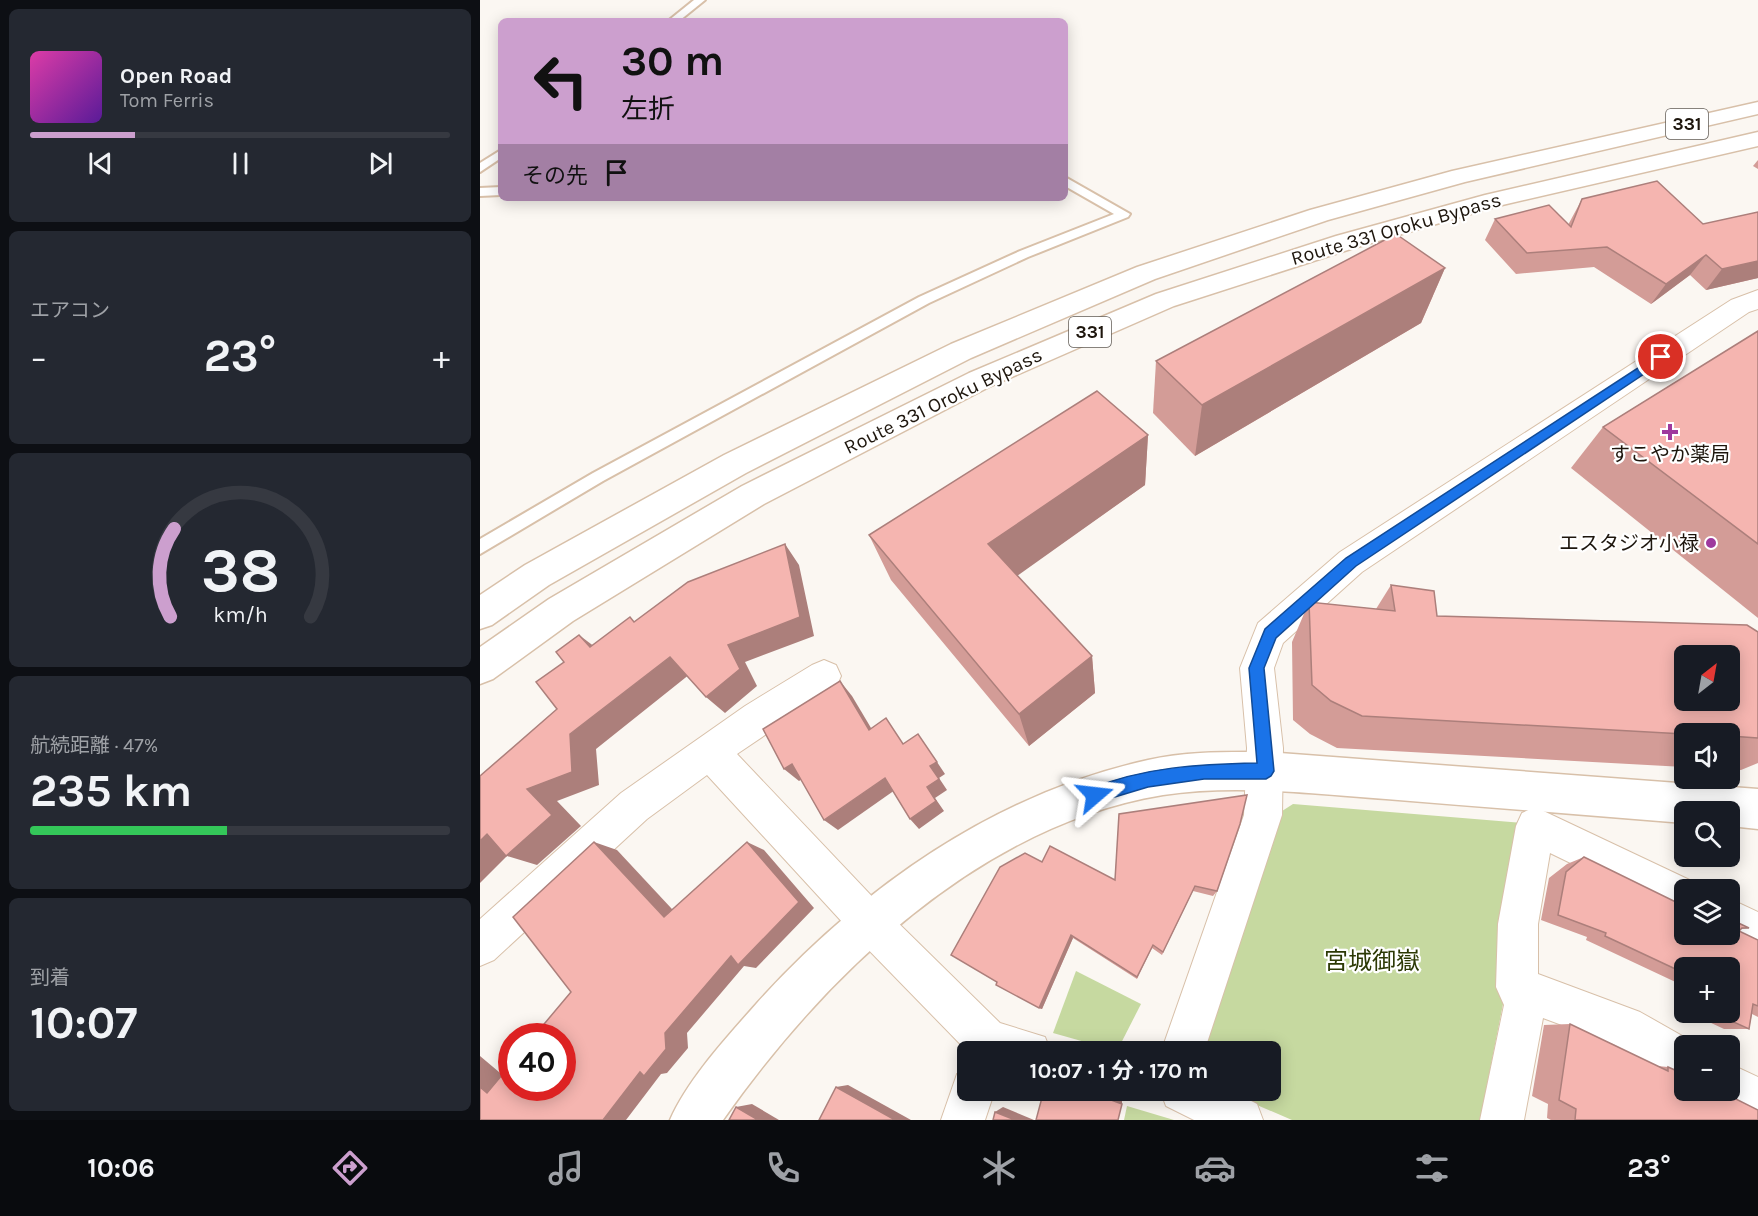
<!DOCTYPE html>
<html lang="ja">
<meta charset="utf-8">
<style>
body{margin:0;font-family:Karla,"Noto Sans JP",sans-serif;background:#242831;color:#f1f3f6;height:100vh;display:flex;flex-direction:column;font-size:22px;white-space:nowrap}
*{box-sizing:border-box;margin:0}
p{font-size:20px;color:#9ea1a6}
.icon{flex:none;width:33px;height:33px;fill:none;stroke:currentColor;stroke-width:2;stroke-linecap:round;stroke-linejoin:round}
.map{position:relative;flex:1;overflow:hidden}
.sheet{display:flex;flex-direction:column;gap:9px;padding:9px;background:#0d0f14;width:480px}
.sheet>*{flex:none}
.banner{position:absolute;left:18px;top:18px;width:570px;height:183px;border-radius:9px;box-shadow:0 3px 15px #0003;background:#cc9fce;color:#111;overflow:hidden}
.needle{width:39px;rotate:31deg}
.fabs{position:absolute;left:1194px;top:645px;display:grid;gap:12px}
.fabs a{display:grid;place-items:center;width:66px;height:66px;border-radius:9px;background:#171b24;box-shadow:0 3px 15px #0003;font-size:30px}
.speed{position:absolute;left:18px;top:1023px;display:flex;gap:12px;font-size:30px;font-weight:700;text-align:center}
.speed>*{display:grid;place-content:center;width:78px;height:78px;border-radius:50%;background:#171b24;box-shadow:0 3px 15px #0003;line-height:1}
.speed .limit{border:9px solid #d22;background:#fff;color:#111}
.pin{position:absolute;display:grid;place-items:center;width:51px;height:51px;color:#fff;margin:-26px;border:3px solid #fff;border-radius:50%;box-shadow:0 2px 6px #0007}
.me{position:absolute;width:66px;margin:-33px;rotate:73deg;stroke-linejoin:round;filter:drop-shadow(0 0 4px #0008)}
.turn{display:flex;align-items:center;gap:21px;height:126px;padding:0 24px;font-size:27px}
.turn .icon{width:78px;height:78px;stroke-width:2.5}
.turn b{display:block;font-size:42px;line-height:51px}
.then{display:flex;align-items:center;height:57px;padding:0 24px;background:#0003;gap:12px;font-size:22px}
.big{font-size:45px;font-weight:700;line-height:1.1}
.sheet .card{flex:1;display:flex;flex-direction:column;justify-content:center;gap:9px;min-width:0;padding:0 21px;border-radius:9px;background:#242831}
.sheet .dial{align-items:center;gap:0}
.dial svg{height:156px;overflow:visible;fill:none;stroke:#363941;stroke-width:7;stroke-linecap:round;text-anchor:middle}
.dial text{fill:#f1f3f6;stroke:none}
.song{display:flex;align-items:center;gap:18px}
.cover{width:72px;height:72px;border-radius:9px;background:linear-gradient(135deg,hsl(320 70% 55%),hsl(270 70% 35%))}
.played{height:6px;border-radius:3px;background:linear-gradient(90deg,#cc9fce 25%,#363941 25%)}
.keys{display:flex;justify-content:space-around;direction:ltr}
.heat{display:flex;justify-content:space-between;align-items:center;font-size:33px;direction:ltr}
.charge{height:9px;border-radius:4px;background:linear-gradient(90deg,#34c759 47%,#363941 0)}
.trip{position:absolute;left:477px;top:1041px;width:324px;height:60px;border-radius:9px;background:#171b24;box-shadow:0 3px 15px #0003;font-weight:700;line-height:60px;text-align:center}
.tabs{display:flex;height:96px;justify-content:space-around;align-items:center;background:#090b0e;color:#9ea1a6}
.tabs .icon{width:42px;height:42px}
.tabs .current{color:#cc9fce}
.tabs b{font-size:27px;color:#f1f3f6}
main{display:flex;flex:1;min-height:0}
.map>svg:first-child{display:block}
.green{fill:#c6d9a0}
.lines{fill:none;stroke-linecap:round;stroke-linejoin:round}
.lane-casing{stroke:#d8c0a9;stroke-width:4}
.street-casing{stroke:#d8c0a9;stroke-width:2}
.secondary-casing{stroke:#d8c0a9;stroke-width:3}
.highway-casing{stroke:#d8c0a9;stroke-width:3}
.lane{fill:#fff;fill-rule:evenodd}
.street{fill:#fff;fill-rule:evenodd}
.secondary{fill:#fff;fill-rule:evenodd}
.highway{fill:#fff;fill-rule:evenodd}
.wall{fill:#d39c97}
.shaded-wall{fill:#ac7f7b}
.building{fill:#f5b5b0;stroke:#ac7f7b;stroke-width:1.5;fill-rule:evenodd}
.route{fill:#1a73e8;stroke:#114b97;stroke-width:1.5}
.poi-dot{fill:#9e399e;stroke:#fff;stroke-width:2}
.labels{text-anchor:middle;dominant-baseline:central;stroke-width:4.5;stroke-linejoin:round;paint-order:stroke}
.shield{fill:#fff;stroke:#625c56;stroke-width:1.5}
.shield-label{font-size:18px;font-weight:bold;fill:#1e160d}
.street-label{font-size:20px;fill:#1e160d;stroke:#fff}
.poi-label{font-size:20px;fill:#1e160d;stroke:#fff}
.near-park-label{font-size:24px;fill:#2c3905;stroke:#fff}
</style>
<main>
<section class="sheet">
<div class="card">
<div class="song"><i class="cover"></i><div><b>Open Road</b><p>Tom Ferris</p></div></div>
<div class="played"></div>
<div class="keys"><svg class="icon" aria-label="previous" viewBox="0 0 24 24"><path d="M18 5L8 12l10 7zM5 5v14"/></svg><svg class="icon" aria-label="pause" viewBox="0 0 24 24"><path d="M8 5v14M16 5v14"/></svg><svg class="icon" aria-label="next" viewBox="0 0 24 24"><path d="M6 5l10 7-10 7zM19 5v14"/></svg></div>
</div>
<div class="card"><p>エアコン</p>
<div class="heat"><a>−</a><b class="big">23°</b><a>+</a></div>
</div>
<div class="card dial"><svg viewBox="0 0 100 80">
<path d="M14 69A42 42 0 1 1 86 69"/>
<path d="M14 69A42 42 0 0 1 16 24" stroke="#cc9fce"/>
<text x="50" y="56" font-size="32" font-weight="700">38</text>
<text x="50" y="72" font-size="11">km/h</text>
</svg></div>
<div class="card"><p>航続距離 · 47%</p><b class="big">235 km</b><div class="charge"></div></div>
<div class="card"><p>到着</p><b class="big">10:07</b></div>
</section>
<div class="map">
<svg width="1278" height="1120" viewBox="0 0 1278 1120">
<rect width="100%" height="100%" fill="#fbf7f2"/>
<!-- green -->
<g class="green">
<polygon points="813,804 1043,823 1027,984 1000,1120 812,1120 749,1093 748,1091 790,1090 790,1052 726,1051 722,1043 799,813"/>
<polygon points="596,971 661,1004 637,1051 573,1033"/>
<polygon points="647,1106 694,1120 644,1120"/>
</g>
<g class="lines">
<defs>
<g id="lane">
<polygon points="214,0 225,0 199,21 188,21"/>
<polygon points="21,150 21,158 0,172 0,163"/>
<polygon points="585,177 650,214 648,217 548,257 449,303 123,481 0,554 0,539 113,473 439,297 540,251 634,214 585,186"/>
<polygon points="21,187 21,195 0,196 0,188"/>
</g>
<g id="street">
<polygon points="1278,290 1278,309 1269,312 882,572 803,643 794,668 803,748 802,815 724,1052 681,1052 764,815 767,748 760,668 778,623 860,552 1251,300"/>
<polygon points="344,660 356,665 361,676 356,687 257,754 403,908 520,1023 565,1037 571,1052 488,1052 375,936 227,775 167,819 14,960 0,966 0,919 141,793 265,706 332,665"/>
<polygon points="1055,807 1218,884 1220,890 1204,890 1204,918 1070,853 1058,924 1058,974 1160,1012 1220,1046 1204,1046 1204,1082 1133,1044 1063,1018 1044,1120 1000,1120 1024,1005 1016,987 1018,924 1036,826 1042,813"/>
<polygon points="1250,899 1278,912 1278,953 1238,934 1250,934"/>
<path d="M 1250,1064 L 1278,1077 L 1278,1120 C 1260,1120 1236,1107 1230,1090 L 1250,1090 Z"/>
<polygon points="488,1070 488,1090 515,1090 505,1120 461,1120 477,1074"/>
<polygon points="680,1090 750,1090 777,1104 783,1120 714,1120 686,1106"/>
</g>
<path id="secondary" d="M 786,752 L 1278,789 L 1278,829 L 1250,826 L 1250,812 L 1204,812 L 1204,823 C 1105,815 1005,807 906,799 C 832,794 757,784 683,795 C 500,825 345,975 243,1120 L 190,1120 C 208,1079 247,1037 277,1003 C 381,888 514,794 668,760 C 707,751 747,752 786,752 Z"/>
<g id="highway">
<polygon points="1278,102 1278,114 985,182 848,220 675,279 491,358 266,473 69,585 12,625 0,629 0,595 45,565 244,455 471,344 657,267 830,210 972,171"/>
<polygon points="1278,132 1278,146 1018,206 874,248 694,306 509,387 284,504 93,621 13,679 0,684 0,647 69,599 262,486 489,373 676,294 856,236 1005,195"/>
</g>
</defs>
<!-- lane casing -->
<use href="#lane" class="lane-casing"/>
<!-- street casing -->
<use href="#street" class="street-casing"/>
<!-- secondary casing -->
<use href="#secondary" class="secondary-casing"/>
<!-- highway casing -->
<use href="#highway" class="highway-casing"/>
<!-- lane -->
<use href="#lane" class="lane"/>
<!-- street -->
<use href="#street" class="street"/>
<!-- secondary -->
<use href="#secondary" class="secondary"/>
<!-- highway -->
<use href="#highway" class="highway"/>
</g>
<!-- wall -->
<g class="wall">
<polygon points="1278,160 1278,169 1273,166"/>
<polygon points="1102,199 1223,224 1278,212 1278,278 1226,290 1210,275 1171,304 1114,267 1036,274 1005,240 1015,219 1088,225"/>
<polygon points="965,268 941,323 715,456 673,413 676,361"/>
<polygon points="1278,331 1278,618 1091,468 1123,427"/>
<polygon points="668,435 665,485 537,575 612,656 615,693 549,746 411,580 389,535"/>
<polygon points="911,585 957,616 1278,632 1278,763 1261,770 1250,770 1250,734 1204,734 1204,767 857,748 830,734 813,720 812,642 829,602 896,609"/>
<polygon points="639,814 737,891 733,896 713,891 682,955 672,948 657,979 593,938 562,1009 559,1008 562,862 635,880"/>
<polygon points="1104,857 1204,934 1250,919 1269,928 1261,929 1259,931 1278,940 1278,1017 1272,1014 1269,1029 1244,1029 1212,1014 1212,1012 1250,1012 1250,968 1204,968 1204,986 1106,940 1107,937 1061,920 1069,878 1087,864"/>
<polygon points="1090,1024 1177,1066 1188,1067 1278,1120 1071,1120 1067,1118 1068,1104 1052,1096 1064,1025"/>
</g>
<!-- shaded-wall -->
<g class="shaded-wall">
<polygon points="1226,255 1210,275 1171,304 1186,284"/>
<polygon points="1278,261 1278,278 1226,290 1242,269"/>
<polygon points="965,268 941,323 715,456 722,405"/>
<polygon points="668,435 665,485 520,588 508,544"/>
<polygon points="305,544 319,565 334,636 265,662 277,686 245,713 226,697 248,645"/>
<polygon points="99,635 123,653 110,647"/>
<polygon points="612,656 615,693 549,746 539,714"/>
<polygon points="190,657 210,674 116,749 119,785 77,801 101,826 57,865 27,856 0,883 0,841 47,789 90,734"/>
<polygon points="360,681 372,696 400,743 389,730"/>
<polygon points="457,762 465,774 459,778 467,790 455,798 464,811 439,829 430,819 447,787 450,766"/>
<polygon points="312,764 327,776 319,781 304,769"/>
<polygon points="405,778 415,790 358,830 344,820"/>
<polygon points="114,842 137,850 205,923 184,917"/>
<polygon points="267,842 284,850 334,908 276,968 264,966 207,1033 208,1048 187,1073 181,1074 146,1120 123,1120 185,1033"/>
<polygon points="591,935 593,938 562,1009 559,1008"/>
<polygon points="0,1056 32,1083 7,1093 0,1087"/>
<polygon points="368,1085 431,1120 415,1120 356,1087"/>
<polygon points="604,1090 616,1090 642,1100 642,1104"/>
<polygon points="272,1104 299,1120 278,1120 256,1107"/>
<polygon points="523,1107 554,1120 535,1120 515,1112"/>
</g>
<!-- building -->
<g class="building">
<polygon points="1177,181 1223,224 1278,212 1278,261 1242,269 1226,255 1186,284 1127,247 1047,253 1015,219 1069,205 1091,227 1102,199"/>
<polygon points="916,234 965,268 722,405 676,361"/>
<polygon points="1278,331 1278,544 1123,427"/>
<polygon points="617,391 668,435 508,544 612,656 539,714 389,535"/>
<polygon points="305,544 320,617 248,645 260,669 226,697 190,657 90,734 92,772 47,789 72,815 26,856 7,834 0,841 0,776 77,709 56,682 84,662 76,652 99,635 110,647 150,617 154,622 208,582"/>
<path d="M 911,585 L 954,591 L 957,616 L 1267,625 L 1278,632 L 1278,738 L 1250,736 L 1250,734 L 1204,734 L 882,716 L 851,701 L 832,685 L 829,602 L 915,611 ZM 1204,656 L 1250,656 L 1250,700 L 1204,700 Z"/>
<polygon points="360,681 389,730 406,718 423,744 438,734 457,762 450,766 459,779 447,787 456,801 430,819 405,778 344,820 312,764 304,769 283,729"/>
<polygon points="767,795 760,824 737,891 715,886 683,952 673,945 657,977 591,935 559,1008 516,985 517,982 471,955 520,867 545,853 562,862 570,846 635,880 639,814"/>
<polygon points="114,842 184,917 267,842 319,902 258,965 251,956 185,1033 186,1049 164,1076 160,1072 123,1120 0,1120 0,1087 7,1093 32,1063 32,1088 82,1088 82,1036 54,1036 91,992 33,917"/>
<polygon points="1104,857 1204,906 1204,934 1250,934 1250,919 1269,928 1262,928 1259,931 1278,940 1278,1006 1273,1004 1269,1029 1236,1014 1236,1012 1250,1012 1250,968 1204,968 1204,973 1125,936 1126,933 1078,915 1086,872"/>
<polygon points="1090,1024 1188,1071 1188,1067 1204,1074 1204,1090 1238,1090 1278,1110 1278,1120 1095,1120 1096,1109 1079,1100"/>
<polygon points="356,1087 415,1120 339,1120"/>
<polygon points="564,1090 604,1090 642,1104 638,1120 556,1120"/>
<polygon points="256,1107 278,1120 249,1120"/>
<polygon points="515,1112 535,1120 513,1120"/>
</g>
<!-- route -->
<path class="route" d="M 1181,353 L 1187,357 L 1185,360 L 876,566 L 796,638 L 784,668 L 794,771 L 791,776 L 786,779 L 724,779 L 668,787 L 615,803 L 610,801 L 607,795 L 610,789 C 663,767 720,764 777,763 L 769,668 L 785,629 L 866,558 Z"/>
<!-- markers -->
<g class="poi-dot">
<path d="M1187 423h6v6h6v6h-6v6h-6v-6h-6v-6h6z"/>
<circle cx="1231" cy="543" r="6"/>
</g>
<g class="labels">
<!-- shield labels -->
<g class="shield">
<rect x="1186" y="109" width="42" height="30" rx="4.5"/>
<rect x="589" y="317" width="42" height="30" rx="4.5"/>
</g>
<g class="shield-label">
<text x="1207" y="124">331</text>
<text x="610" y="332">331</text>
</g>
<!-- street labels -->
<g class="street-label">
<text transform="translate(916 229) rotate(-16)">Route 331 Oroku Bypass</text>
<text transform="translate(463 401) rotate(-26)">Route 331 Oroku Bypass</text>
</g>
<!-- poi labels -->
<g class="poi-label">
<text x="1190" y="454">すこやか薬局</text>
<text x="1219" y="543" text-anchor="end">エスタジオ小禄</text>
</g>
<!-- near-park labels -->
<g class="near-park-label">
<text x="892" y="961">宮城御嶽</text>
</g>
</g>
</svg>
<div class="fabs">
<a><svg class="needle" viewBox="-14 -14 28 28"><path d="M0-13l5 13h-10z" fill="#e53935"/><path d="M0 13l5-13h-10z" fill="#9ea1a6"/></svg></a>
<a><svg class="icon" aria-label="sound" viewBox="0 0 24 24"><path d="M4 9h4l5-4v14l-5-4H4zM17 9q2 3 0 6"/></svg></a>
<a><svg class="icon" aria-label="search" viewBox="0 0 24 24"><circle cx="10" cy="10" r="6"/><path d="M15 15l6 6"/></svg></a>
<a><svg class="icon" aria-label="layers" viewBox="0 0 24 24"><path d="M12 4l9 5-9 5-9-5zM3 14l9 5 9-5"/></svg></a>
<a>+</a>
<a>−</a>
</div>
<div class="speed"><div class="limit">40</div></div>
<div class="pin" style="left:1181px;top:357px;background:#d93025"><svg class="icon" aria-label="arrive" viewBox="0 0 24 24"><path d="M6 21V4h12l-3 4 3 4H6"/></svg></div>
<svg class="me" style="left:615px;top:795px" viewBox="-20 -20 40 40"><path d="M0-17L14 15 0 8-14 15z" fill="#1a73e8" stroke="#fff" stroke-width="4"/></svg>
<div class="trip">10:07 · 1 分 · 170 m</div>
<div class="banner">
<div class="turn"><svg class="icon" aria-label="left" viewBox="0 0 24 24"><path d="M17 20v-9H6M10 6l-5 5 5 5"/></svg><div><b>30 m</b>左折</div></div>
<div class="then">その先<svg class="icon" aria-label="arrive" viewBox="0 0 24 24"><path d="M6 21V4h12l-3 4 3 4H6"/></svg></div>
</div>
</div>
</main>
<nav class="tabs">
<b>10:06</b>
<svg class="icon current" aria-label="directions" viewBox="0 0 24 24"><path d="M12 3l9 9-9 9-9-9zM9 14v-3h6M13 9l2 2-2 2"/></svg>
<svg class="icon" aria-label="music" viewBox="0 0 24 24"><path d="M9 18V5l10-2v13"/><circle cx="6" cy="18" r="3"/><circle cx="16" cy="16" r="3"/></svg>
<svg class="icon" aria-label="phone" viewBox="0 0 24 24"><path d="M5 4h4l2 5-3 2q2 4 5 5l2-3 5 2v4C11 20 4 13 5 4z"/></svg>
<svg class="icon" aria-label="climate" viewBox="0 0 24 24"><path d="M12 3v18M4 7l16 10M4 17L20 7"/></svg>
<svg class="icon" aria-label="car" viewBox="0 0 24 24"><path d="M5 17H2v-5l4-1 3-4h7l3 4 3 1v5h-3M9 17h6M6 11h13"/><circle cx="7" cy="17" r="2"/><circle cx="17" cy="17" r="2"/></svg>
<svg class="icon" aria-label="filters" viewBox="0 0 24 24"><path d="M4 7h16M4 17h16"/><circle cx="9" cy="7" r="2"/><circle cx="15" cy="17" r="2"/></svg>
<b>23°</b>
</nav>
